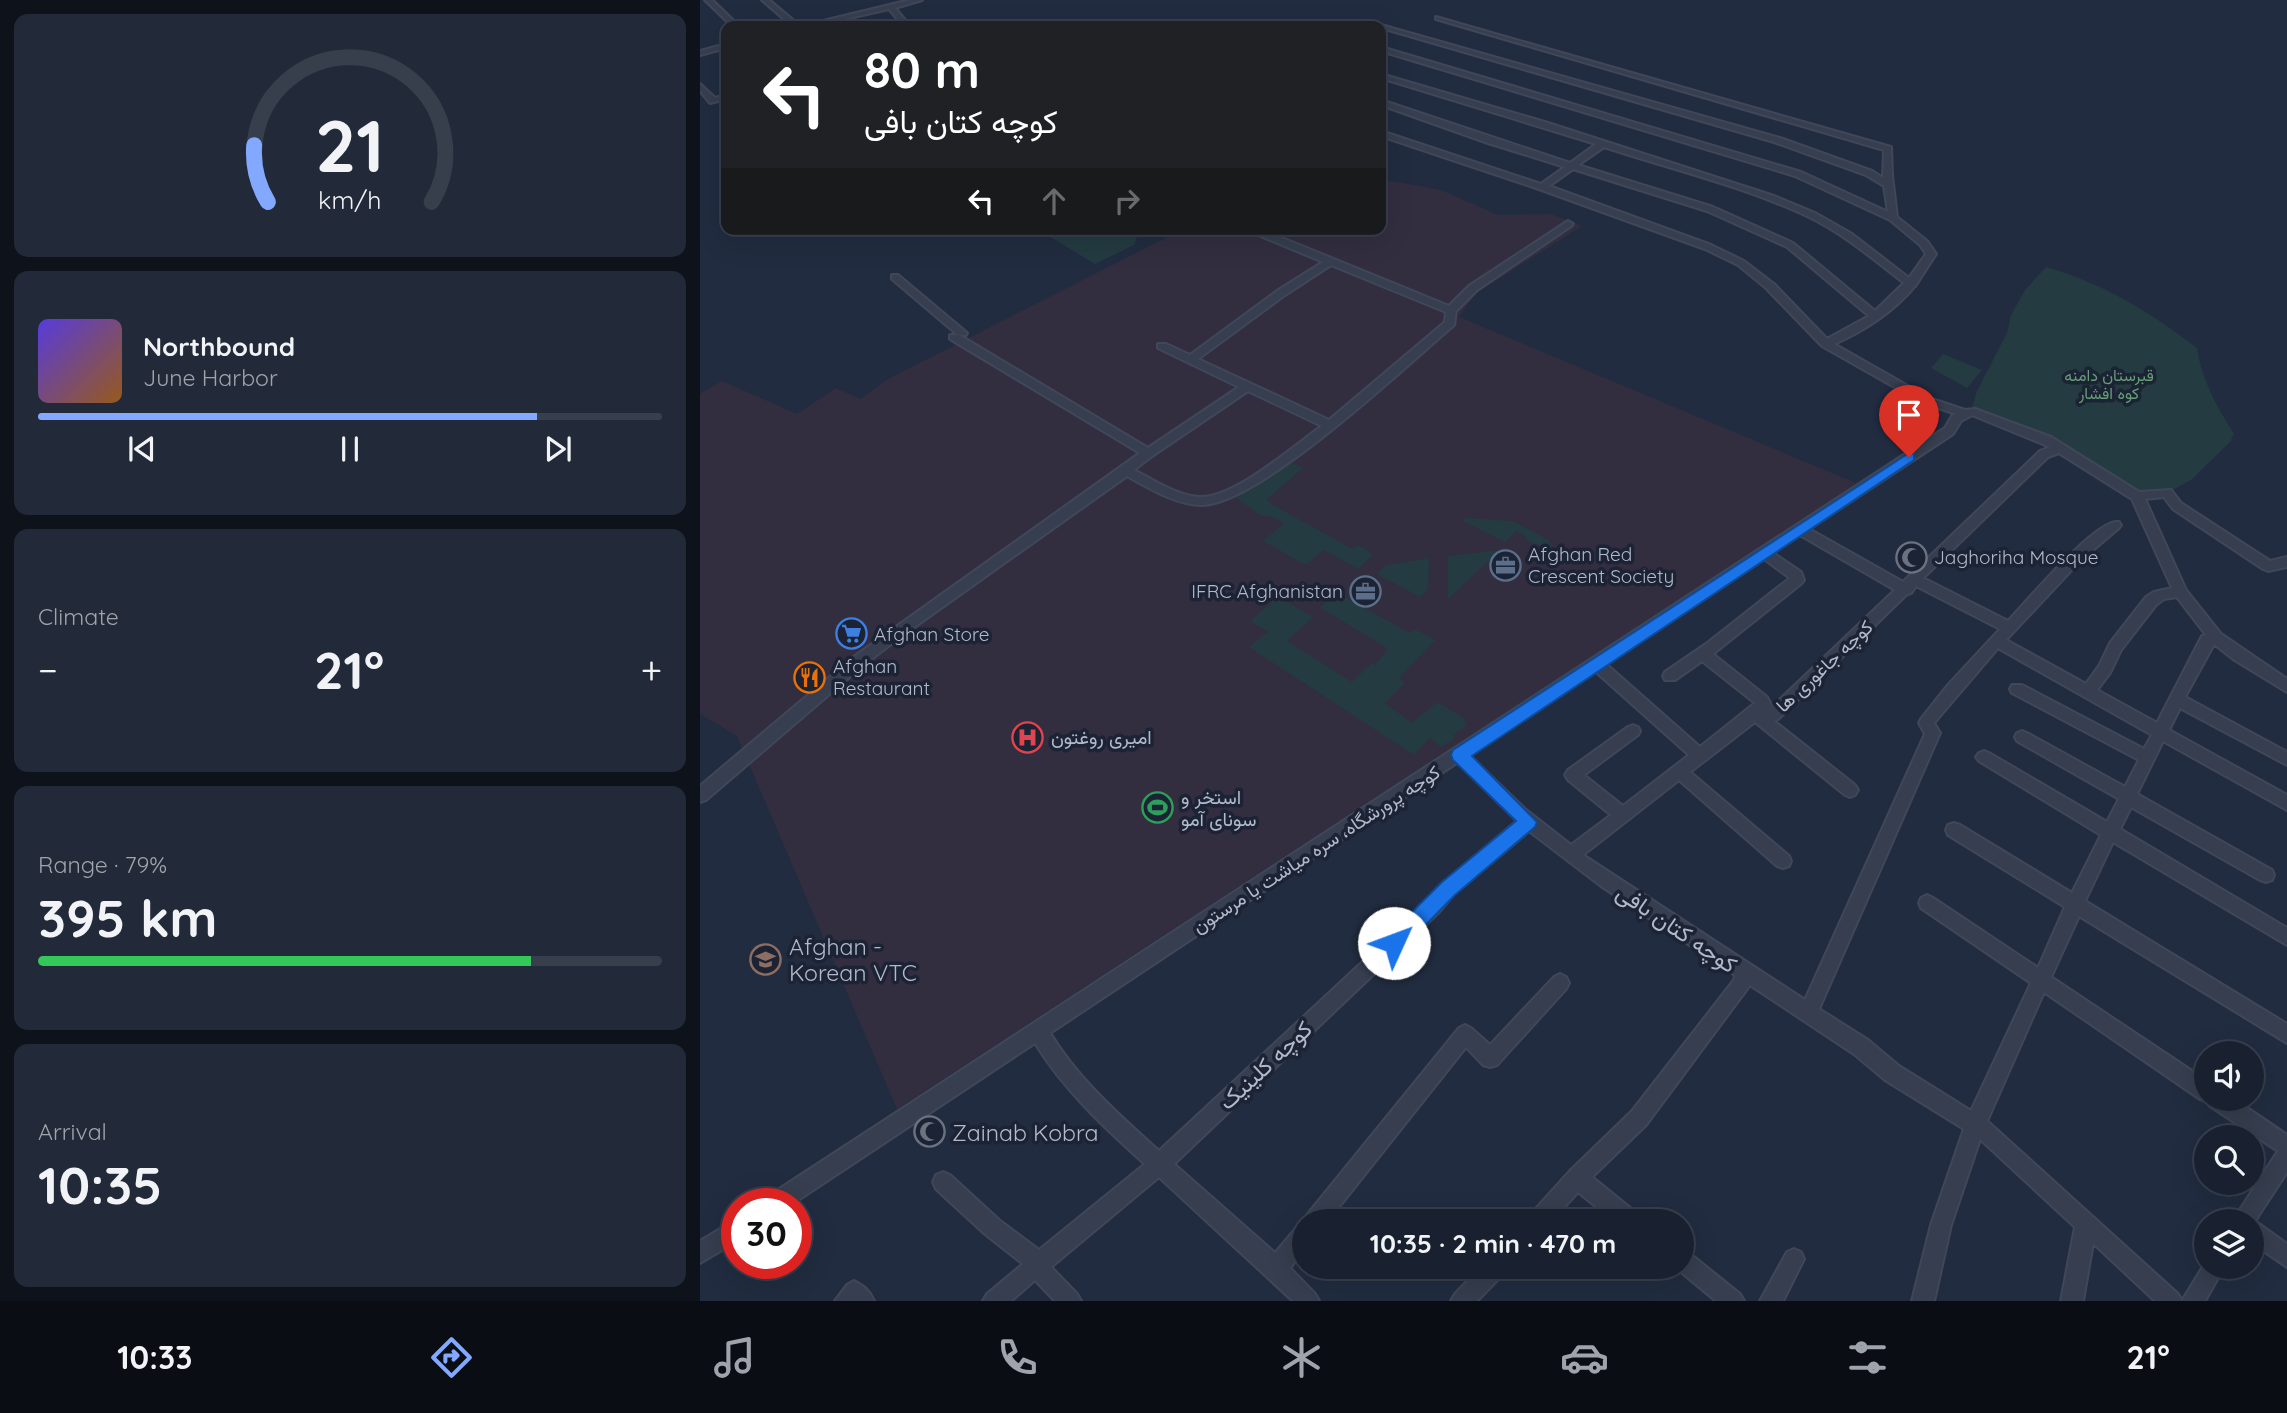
<!DOCTYPE html>
<meta charset="utf-8">
<style>
body{margin:0;font-family:Quicksand,Vazirmatn,sans-serif;background:#222938;color:#f1f3f6;height:100vh;display:flex;flex-direction:column;font-size:26px;white-space:nowrap}
*{box-sizing:border-box;margin:0}
p{font-size:23px;color:#9fa3ab}
.icon{flex:none;width:38px;height:38px;fill:none;stroke:currentColor;stroke-width:2;stroke-linecap:round;stroke-linejoin:round}
.map{position:relative;flex:1;overflow:hidden}
.sheet{display:flex;flex-direction:column;gap:14px;padding:14px;background:#0e121a;width:700px}
.sheet>*{flex:none}
.guide{position:absolute;left:21px;top:21px;width:665px;height:214px;border-radius:14px;box-shadow:0 7px 28px #0002,0 0 0 2px #373e4c;background:#202124;color:#fff;overflow:hidden}
.controls{position:absolute;left:1494px;top:1041px;display:grid;gap:14px}
.controls a{display:grid;place-items:center;width:70px;height:70px;border-radius:50%;background:#192130;box-shadow:0 7px 28px #0002,0 0 0 2px #373e4c;font-size:35px}
.speed{position:absolute;left:21px;top:1188px;display:flex;gap:14px;font-size:35px;font-weight:700;text-align:center}
.speed>*{display:grid;place-content:center;width:91px;height:91px;border-radius:50%;background:#192130;box-shadow:0 7px 28px #0002,0 0 0 2px #373e4c;line-height:1}
.speed .limit{border:10px solid #d22;background:#fff;color:#111}
.pin{position:absolute;display:grid;place-items:center;width:60px;height:60px;color:#fff;margin:-72px -30px;border-radius:50% 50% 50% 0;rotate:-45deg;box-shadow:0 0 7px #0007}
.pin .icon{rotate:45deg}
.me{position:absolute;width:77px;margin:-38px;rotate:47deg;stroke-linejoin:round;filter:drop-shadow(0 0 5px #0008)}
.turn{display:flex;align-items:center;gap:24px;height:147px;padding:0 28px;font-size:32px}
.turn .icon{width:91px;height:91px;stroke-width:2.5}
.turn b{display:block;font-size:49px;line-height:60px}
.lanes{display:flex;align-items:center;height:66px;padding:0 28px;background:#0003;justify-content:center;gap:35px;direction:ltr}
.lanes .off{opacity:.35}
.big{font-size:52px;font-weight:700;line-height:1.1}
.sheet .tile{flex:1;display:flex;flex-direction:column;justify-content:center;gap:10px;min-width:0;padding:0 24px;border-radius:14px;background:#222938}
.sheet .dial{align-items:center;gap:0}
.dial svg{height:182px;overflow:visible;fill:none;stroke:#373e4c;stroke-width:7;stroke-linecap:round;text-anchor:middle}
.dial text{fill:#f1f3f6;stroke:none}
.song{display:flex;align-items:center;gap:21px}
.cover{width:84px;height:84px;border-radius:10px;background:linear-gradient(135deg,hsl(250 70% 55%),hsl(30 70% 35%))}
.played{height:7px;border-radius:4px;background:linear-gradient(90deg,#82a9ff 80%,#373e4c 80%)}
.keys{display:flex;justify-content:space-around;direction:ltr}
.heat{display:flex;justify-content:space-between;align-items:center;font-size:38px;direction:ltr}
.charge{height:10px;border-radius:5px;background:linear-gradient(90deg,#34c759 79%,#373e4c 0)}
.trip{position:absolute;left:592px;top:1209px;width:402px;height:70px;border-radius:35px;background:#192130;box-shadow:0 7px 28px #0002,0 0 0 2px #373e4c;font-weight:700;line-height:70px;text-align:center}
.tabs{display:flex;height:112px;justify-content:space-around;align-items:center;background:#0a0d13;color:#9fa3ab}
.tabs .icon{width:49px;height:49px}
.tabs .on{color:#82a9ff}
.tabs b{font-size:32px;color:#f1f3f6}
main{display:flex;flex:1;min-height:0}
.map>svg:first-child{display:block}
.medical{fill:#322e40}
.green{fill:#233b41}
.lines{fill:none;stroke-linecap:round;stroke-linejoin:round}
.street-casing{stroke:#3f4758;stroke-width:4}
.street{fill:#363e4f;fill-rule:evenodd}
.route{fill:#1a73e8;stroke:#114b97;stroke-width:2}
.labels{text-anchor:middle;dominant-baseline:central;stroke-width:7;stroke-linejoin:round;paint-order:stroke}
.far-park-label{font-size:16px;fill:#669e77;stroke:#1b2334}
.poi-label{font-size:19px;fill:#b2b9ca;stroke:#1b2334;text-anchor:start}
.street-label{font-size:19px;fill:#b2b9ca;stroke:#1b2334}
.near-street-label{font-size:23px;fill:#b2b9ca;stroke:#1b2334}
.near-poi-label{font-size:23px;fill:#b2b9ca;stroke:#1b2334;text-anchor:start}
</style>
<main>
<section class="sheet">
<div class="tile dial"><svg viewBox="0 0 100 80">
<path d="M14 69A42 42 0 1 1 86 69"/>
<path d="M14 69A42 42 0 0 1 8 44" stroke="#82a9ff"/>
<text x="50" y="56" font-size="32" font-weight="700">21</text>
<text x="50" y="72" font-size="11">km/h</text>
</svg></div>
<div class="tile">
<div class="song"><i class="cover"></i><div><b>Northbound</b><p>June Harbor</p></div></div>
<div class="played"></div>
<div class="keys"><svg class="icon" aria-label="previous" viewBox="0 0 24 24"><path d="M18 5L8 12l10 7zM5 5v14"/></svg><svg class="icon" aria-label="pause" viewBox="0 0 24 24"><path d="M8 5v14M16 5v14"/></svg><svg class="icon" aria-label="next" viewBox="0 0 24 24"><path d="M6 5l10 7-10 7zM19 5v14"/></svg></div>
</div>
<div class="tile"><p>Climate</p>
<div class="heat"><a>−</a><b class="big">21°</b><a>+</a></div>
</div>
<div class="tile"><p>Range · 79%</p><b class="big">395 km</b><div class="charge"></div></div>
<div class="tile"><p>Arrival</p><b class="big">10:35</b></div>
</section>
<div class="map">
<svg width="1587" height="1301" viewBox="0 0 1587 1301">
<rect width="100%" height="100%" fill="#212c40"/>
<!-- medical -->
<polygon class="medical" points="681,179 741,190 798,215 851,214 882,226 775,294 759,317 1156,483 965,615 771,735 197,1109 37,736 0,714 0,394 22,381 97,414 136,388 160,399 188,379 483,229 681,229"/>
<!-- green -->
<g class="green">
<polygon points="337,229 428,229 438,234 434,245 395,264"/>
<path d="M 1346,267 C 1404,284 1449,311 1497,348 C 1502,381 1517,406 1534,434 L 1530,442 L 1491,480 L 1467,493 L 1437,496 L 1347,440 L 1271,411 L 1277,391 L 1307,333 L 1311,315 L 1325,290 Z"/>
<polygon points="1243,354 1282,370 1267,388 1231,368"/>
<polygon points="582,459 603,468 567,499 571,504 653,549 658,545 673,554 658,569 624,550 606,565 563,541 584,523 570,516 561,516 530,493"/>
<polygon points="766,518 813,521 849,540 852,549 825,540 827,537 816,531 805,542 763,521"/>
<polygon points="800,550 748,599 748,556"/>
<polygon points="729,558 728,589 720,597 677,574 686,565"/>
<polygon points="643,596 710,633 715,629 735,640 699,678 705,683 685,703 712,723 737,702 763,717 767,726 753,735 755,738 741,747 730,738 714,755 549,647 568,632 550,621 578,597 613,617 587,641 652,682 672,663 675,665 688,649 620,607 630,598 636,602"/>
</g>
<g class="lines">
<defs>
<g id="street">
<polygon points="5,0 12,0 39,26 32,26"/>
<polygon points="62,0 69,0 100,26 92,26"/>
<polygon points="210,0 222,0 195,8 210,26 203,26 189,9 114,26 102,26"/>
<path d="M 736,17 L 1191,147 L 1192,175 L 1197,217 L 1227,241 L 1236,254 C 1229,264 1221,278 1215,286 C 1194,311 1164,331 1134,344 L 1229,398 L 1265,410 L 1275,409 L 1351,437 L 1439,492 L 1471,490 L 1481,503 L 1570,561 L 1587,557 L 1587,567 L 1568,571 L 1563,569 L 1473,509 L 1464,497 L 1445,499 L 1486,590 L 1521,634 L 1587,679 L 1587,692 L 1533,659 L 1514,644 L 1485,697 L 1587,752 L 1587,765 L 1480,708 L 1469,730 L 1587,795 L 1587,810 L 1463,741 L 1437,794 L 1572,870 L 1574,875 L 1572,880 L 1566,882 L 1560,880 L 1431,807 L 1420,829 L 1587,928 L 1587,945 L 1413,842 L 1385,901 L 1587,1024 L 1587,1043 L 1379,916 L 1351,977 L 1507,1081 L 1507,1099 L 1534,1099 L 1587,1135 L 1587,1172 L 1555,1221 L 1587,1244 L 1587,1267 L 1552,1243 L 1552,1222 L 1532,1222 L 1578,1151 L 1510,1106 L 1508,1101 L 1500,1099 L 1344,992 L 1287,1121 L 1478,1294 L 1482,1301 L 1455,1301 L 1393,1243 L 1383,1301 L 1361,1301 L 1375,1227 L 1280,1139 L 1251,1225 L 1234,1301 L 1212,1301 L 1231,1225 L 1264,1129 L 1185,1080 L 1154,1054 L 1050,985 L 946,1125 L 892,1177 L 939,1215 L 942,1222 L 915,1222 L 878,1192 L 851,1222 L 827,1222 L 830,1215 L 870,1171 L 932,1111 L 1034,980 L 1035,975 L 901,886 L 829,831 L 754,894 L 739,912 L 474,1164 L 575,1253 L 597,1227 L 604,1224 L 604,1250 L 590,1268 L 615,1294 L 619,1301 L 593,1301 L 459,1177 L 351,1267 L 377,1294 L 381,1301 L 355,1301 L 335,1280 L 311,1301 L 283,1301 L 287,1294 L 323,1264 L 285,1234 L 236,1189 L 233,1182 L 236,1175 L 243,1172 L 250,1175 L 299,1220 L 339,1250 L 445,1164 C 404,1127 364,1090 335,1043 L 92,1204 L 64,1204 L 67,1197 L 1245,428 L 1252,416 L 1256,414 L 1221,402 L 1122,346 L 1066,288 L 1038,265 L 1005,249 L 839,189 L 681,136 L 681,131 L 841,184 L 865,167 L 788,143 L 681,105 L 681,100 L 870,163 L 896,144 L 681,78 L 681,74 L 848,123 L 1074,196 L 1115,213 L 1152,234 L 1209,278 L 1226,254 L 1220,245 L 1190,220 L 1095,176 L 681,51 L 681,47 L 1101,172 L 1188,212 L 1184,186 L 1166,175 L 1074,142 L 668,24 L 674,23 L 1080,138 L 1172,171 L 1183,178 L 1184,150 L 736,19 ZM 904,147 C 971,169 1043,186 1107,216 C 1143,233 1173,259 1204,283 L 1175,311 L 1093,243 L 1013,207 L 878,165 ZM 873,169 L 1007,211 L 1087,247 L 1169,316 L 1127,339 L 1074,284 L 1044,261 L 1011,245 L 849,186 ZM 1272,415 L 1350,447 L 1340,451 L 1203,582 L 1109,529 L 1253,434 L 1261,421 ZM 1359,453 L 1432,499 L 1472,588 L 1454,592 L 1446,597 L 1410,643 L 1399,666 L 1386,684 L 1306,640 L 1380,561 L 1419,528 L 1421,525 L 1419,522 C 1397,518 1326,602 1308,621 L 1223,578 L 1348,457 ZM 1100,535 L 1195,590 L 1072,707 L 1067,697 L 1013,654 L 1102,583 L 1104,580 L 1101,572 L 1073,553 ZM 1064,559 L 1090,578 L 1006,644 L 965,672 L 963,676 L 965,680 L 975,680 L 1002,661 L 1055,703 L 1000,747 L 906,664 ZM 1216,586 L 1300,629 L 1248,685 L 1221,719 L 1219,723 L 1225,734 L 1105,1000 L 883,855 L 979,780 L 1077,866 L 1083,868 L 1089,866 L 1091,861 L 1089,856 L 990,772 L 1055,722 L 1145,795 L 1150,797 L 1155,795 L 1158,790 L 1155,785 L 1074,721 L 1078,719 L 1206,595 L 1211,593 ZM 1477,597 L 1506,635 L 1502,636 L 1457,723 L 1397,690 L 1410,673 L 1421,650 L 1456,605 L 1464,599 ZM 1298,648 L 1452,735 L 1444,749 L 1322,685 L 1312,685 L 1310,689 L 1312,693 L 1439,760 L 1425,787 L 1327,733 L 1322,731 L 1317,733 L 1315,737 L 1317,741 L 1419,799 L 1407,822 L 1289,753 L 1284,751 L 1279,753 L 1276,757 L 1279,761 L 1401,835 L 1372,893 L 1260,825 L 1254,823 L 1248,825 L 1246,830 L 1248,835 L 1365,907 L 1338,968 L 1233,898 L 1227,895 L 1221,898 L 1219,903 L 1221,908 L 1331,983 L 1271,1111 L 1199,1066 L 1168,1040 L 1119,1009 L 1240,733 L 1234,723 ZM 895,671 L 989,755 L 923,806 L 884,775 L 938,735 L 940,731 L 938,727 L 933,725 L 928,727 L 868,770 L 865,775 L 868,780 L 911,815 L 871,845 L 825,809 L 769,755 ZM 758,762 L 817,821 L 742,884 L 727,902 L 459,1151 C 419,1115 378,1079 350,1033 Z"/>
<polygon points="26,44 26,48 0,55 0,51"/>
<polygon points="0,84 15,98 26,95 26,99 10,103 0,91"/>
<path d="M 868,221 L 873,224 L 871,226 L 777,290 L 756,311 L 754,325 C 706,366 560,504 502,505 C 476,505 449,488 427,476 L 203,635 L 161,667 L 6,800 L 0,802 L 0,786 L 151,659 L 440,453 L 250,339 L 250,335 L 258,335 L 192,279 L 192,275 L 198,275 L 267,333 L 266,335 L 259,335 L 448,448 L 539,387 L 458,348 L 458,344 L 466,344 L 490,355 L 577,291 L 623,262 L 551,232 L 550,229 L 560,229 L 749,306 L 769,286 ZM 631,265 L 746,312 L 745,322 L 629,420 L 498,359 L 585,295 ZM 548,391 L 622,426 C 593,446 535,498 500,497 C 477,496 454,480 434,470 L 452,456 Z"/>
<polygon points="860,974 866,977 869,983 866,989 797,1065 790,1067 783,1065 766,1047 627,1222 604,1222 607,1215 759,1028 765,1025 771,1028 790,1045 854,977"/>
<polygon points="37,1219 37,1241 0,1263 0,1241"/>
<polygon points="1094,1249 1101,1252 1104,1259 1083,1301 1060,1301 1087,1252"/>
<polygon points="982,1250 989,1253 1040,1294 1044,1301 1016,1301 975,1267 982,1267"/>
<polygon points="1507,1260 1507,1267 1524,1267 1505,1301 1482,1301"/>
<polygon points="781,1267 806,1267 803,1274 777,1301 751,1301 755,1294"/>
<path d="M 154,1281 C 164,1286 170,1291 174,1301 L 135,1301 L 147,1285 Z"/>
</g>
</defs>
<!-- street casing -->
<use href="#street" class="street-casing"/>
<!-- street -->
<use href="#street" class="street"/>
</g>
<!-- route -->
<polygon class="route" points="1209,453 1214,454 1214,460 772,756 837,822 835,827 755,895 701,950 694,953 687,950 684,943 687,937 742,882 816,821 753,760 751,755 753,750"/>
<!-- icons -->
<defs>
<symbol id="mosque-ring" viewBox="-11 -11 22 22"><circle r="9.5" fill="#1b2334" stroke="#6b7280" stroke-width="1.5"/><path d="M3.5-4.9A6 6 0 1 0 3.5 4.9A5 5 0 1 1 3.5-4.9Z" fill="#6b7280"/></symbol>
<symbol id="office-ring" viewBox="-11 -11 22 22"><circle r="9.5" fill="#1b2334" stroke="#5c6f8a" stroke-width="1.5"/><path d="M-6-3h4V-5.5h4V-3h4V5H-6ZM-1-4.5V-3h2v-1.5ZM-6 0V1H6V0Z" fill="#5c6f8a"/></symbol>
<symbol id="supermarket-ring" viewBox="-11 -11 22 22"><circle r="9.5" fill="#1b2334" stroke="#3f7fe0" stroke-width="1.5"/><path d="M-6-5.5h2.5l.6 2H6L4.5 2H-2.5L-4.4-4H-6ZM-1.5 3.2a1.3 1.3 0 1 0 .1 0ZM3 3.2a1.3 1.3 0 1 0 .1 0Z" fill="#3f7fe0"/></symbol>
<symbol id="restaurant-ring" viewBox="-11 -11 22 22"><circle r="9.5" fill="#1b2334" stroke="#e8710a" stroke-width="1.5"/><path d="M-5-6h1v4h1v-4h1v4h1v-4h1v5L-1.5 .5V6h-2V.5L-5-1ZM5-6V6H3V1.5H1.5Q1.5-4 5-6Z" fill="#e8710a"/></symbol>
<symbol id="hospital-ring" viewBox="-11 -11 22 22"><circle r="9.5" fill="#1b2334" stroke="#e0444e" stroke-width="1.5"/><path d="M-5-5h3v3.5h4V-5h3V5h-3V1.5h-4V5h-3Z" fill="#e0444e"/></symbol>
<symbol id="stadium-ring" viewBox="-11 -11 22 22"><circle r="9.5" fill="#1b2334" stroke="#2e9e5b" stroke-width="1.5"/><path d="M0-5a6.5 5 0 1 0 0 10a6.5 5 0 1 0 0-10ZM-3.5-1.8h7v3.6h-7Z" fill="#2e9e5b"/></symbol>
<symbol id="university-ring" viewBox="-11 -11 22 22"><circle r="9.5" fill="#1b2334" stroke="#8d6e63" stroke-width="1.5"/><path d="M0-5L7-2L0 1L-7-2ZM-4 1L0 2.5L4 1V4Q0 6-4 4Z" fill="#8d6e63"/></symbol>
</defs>
<g fill-rule="evenodd">
<use href="#mosque-ring" x="1194" y="540" width="35" height="35"/>
<use href="#office-ring" x="788" y="548" width="35" height="35"/>
<use href="#office-ring" x="648" y="574" width="35" height="35"/>
<use href="#supermarket-ring" x="134" y="616" width="35" height="35"/>
<use href="#restaurant-ring" x="92" y="660" width="35" height="35"/>
<use href="#hospital-ring" x="310" y="720" width="35" height="35"/>
<use href="#stadium-ring" x="440" y="790" width="35" height="35"/>
<use href="#university-ring" x="48" y="942" width="35" height="35"/>
<use href="#mosque-ring" x="212" y="1114" width="35" height="35"/>
</g>
<g class="labels">
<!-- far-park labels -->
<g class="far-park-label">
<text x="1409" y="375">قبرستان دامنه<tspan x="1409" dy="18">کوه افشار</tspan></text>
</g>
<!-- poi labels -->
<g class="poi-label">
<text x="828" y="554">Afghan Red<tspan x="828" dy="22">Crescent Society</tspan></text>
<text x="1234" y="557">Jaghoriha Mosque</text>
<text x="643" y="591" text-anchor="end">IFRC Afghanistan</text>
<text x="174" y="634">Afghan Store</text>
<text x="133" y="666">Afghan<tspan x="133" dy="22">Restaurant</tspan></text>
<text x="351" y="737">امیری روغتون</text>
<text x="481" y="797">استخر و<tspan x="481" dy="22">سونای آمو</tspan></text>
</g>
<!-- street labels -->
<g class="street-label">
<text transform="translate(1124 666) rotate(-43)">کوچه جاغوری ها</text>
<text transform="translate(616 849) rotate(-33)">کوچه پرورشگاه، سره میاشت یا مرستون</text>
</g>
<!-- near-street labels -->
<g class="near-street-label">
<text transform="translate(977 928) rotate(34)">کوچه کتان بافی</text>
<text transform="translate(565 1065) rotate(-43)">کوچه کلینیک</text>
</g>
<!-- near-poi labels -->
<g class="near-poi-label">
<text x="89" y="946">Afghan -<tspan x="89" dy="26">Korean VTC</tspan></text>
<text x="252" y="1132">Zainab Kobra</text>
</g>
</g>
</svg>
<div class="controls">
<a><svg class="icon" aria-label="sound" viewBox="0 0 24 24"><path d="M4 9h4l5-4v14l-5-4H4zM17 9q2 3 0 6"/></svg></a>
<a><svg class="icon" aria-label="search" viewBox="0 0 24 24"><circle cx="10" cy="10" r="6"/><path d="M15 15l6 6"/></svg></a>
<a><svg class="icon" aria-label="layers" viewBox="0 0 24 24"><path d="M12 4l9 5-9 5-9-5zM3 14l9 5 9-5"/></svg></a>
</div>
<div class="speed"><div class="limit">30</div></div>
<div class="pin" style="left:1209px;top:457px;background:#d93025"><svg class="icon" aria-label="arrive" viewBox="0 0 24 24"><path d="M6 21V4h12l-3 4 3 4H6"/></svg></div>
<svg class="me" style="left:694px;top:943px" viewBox="-20 -20 40 40"><circle r="19" fill="#fff"/><path d="M0-13L10 11 0 6-10 11z" fill="#1a73e8"/></svg>
<div class="trip">10:35 · 2 min · 470 m</div>
<div class="guide">
<div class="turn"><svg class="icon" aria-label="left" viewBox="0 0 24 24"><path d="M17 20v-9H6M10 6l-5 5 5 5"/></svg><div><b>80 m</b>کوچه کتان بافی</div></div>
<div class="lanes"><svg class="icon" aria-label="left" viewBox="0 0 24 24"><path d="M17 20v-9H6M10 6l-5 5 5 5"/></svg><svg class="icon off" aria-label="ahead" viewBox="0 0 24 24"><path d="M12 20V5M6 11l6-6 6 6"/></svg><svg class="icon off" aria-label="right" viewBox="0 0 24 24"><path d="M7 20v-9h11M14 6l5 5-5 5"/></svg></div>
</div>
</div>
</main>
<nav class="tabs">
<b>10:33</b>
<svg class="icon on" aria-label="directions" viewBox="0 0 24 24"><path d="M12 3l9 9-9 9-9-9zM9 14v-3h6M13 9l2 2-2 2"/></svg>
<svg class="icon" aria-label="music" viewBox="0 0 24 24"><path d="M9 18V5l10-2v13"/><circle cx="6" cy="18" r="3"/><circle cx="16" cy="16" r="3"/></svg>
<svg class="icon" aria-label="phone" viewBox="0 0 24 24"><path d="M5 4h4l2 5-3 2q2 4 5 5l2-3 5 2v4C11 20 4 13 5 4z"/></svg>
<svg class="icon" aria-label="climate" viewBox="0 0 24 24"><path d="M12 3v18M4 7l16 10M4 17L20 7"/></svg>
<svg class="icon" aria-label="car" viewBox="0 0 24 24"><path d="M5 17H2v-5l4-1 3-4h7l3 4 3 1v5h-3M9 17h6M6 11h13"/><circle cx="7" cy="17" r="2"/><circle cx="17" cy="17" r="2"/></svg>
<svg class="icon" aria-label="filters" viewBox="0 0 24 24"><path d="M4 7h16M4 17h16"/><circle cx="9" cy="7" r="2"/><circle cx="15" cy="17" r="2"/></svg>
<b>21°</b>
</nav>
